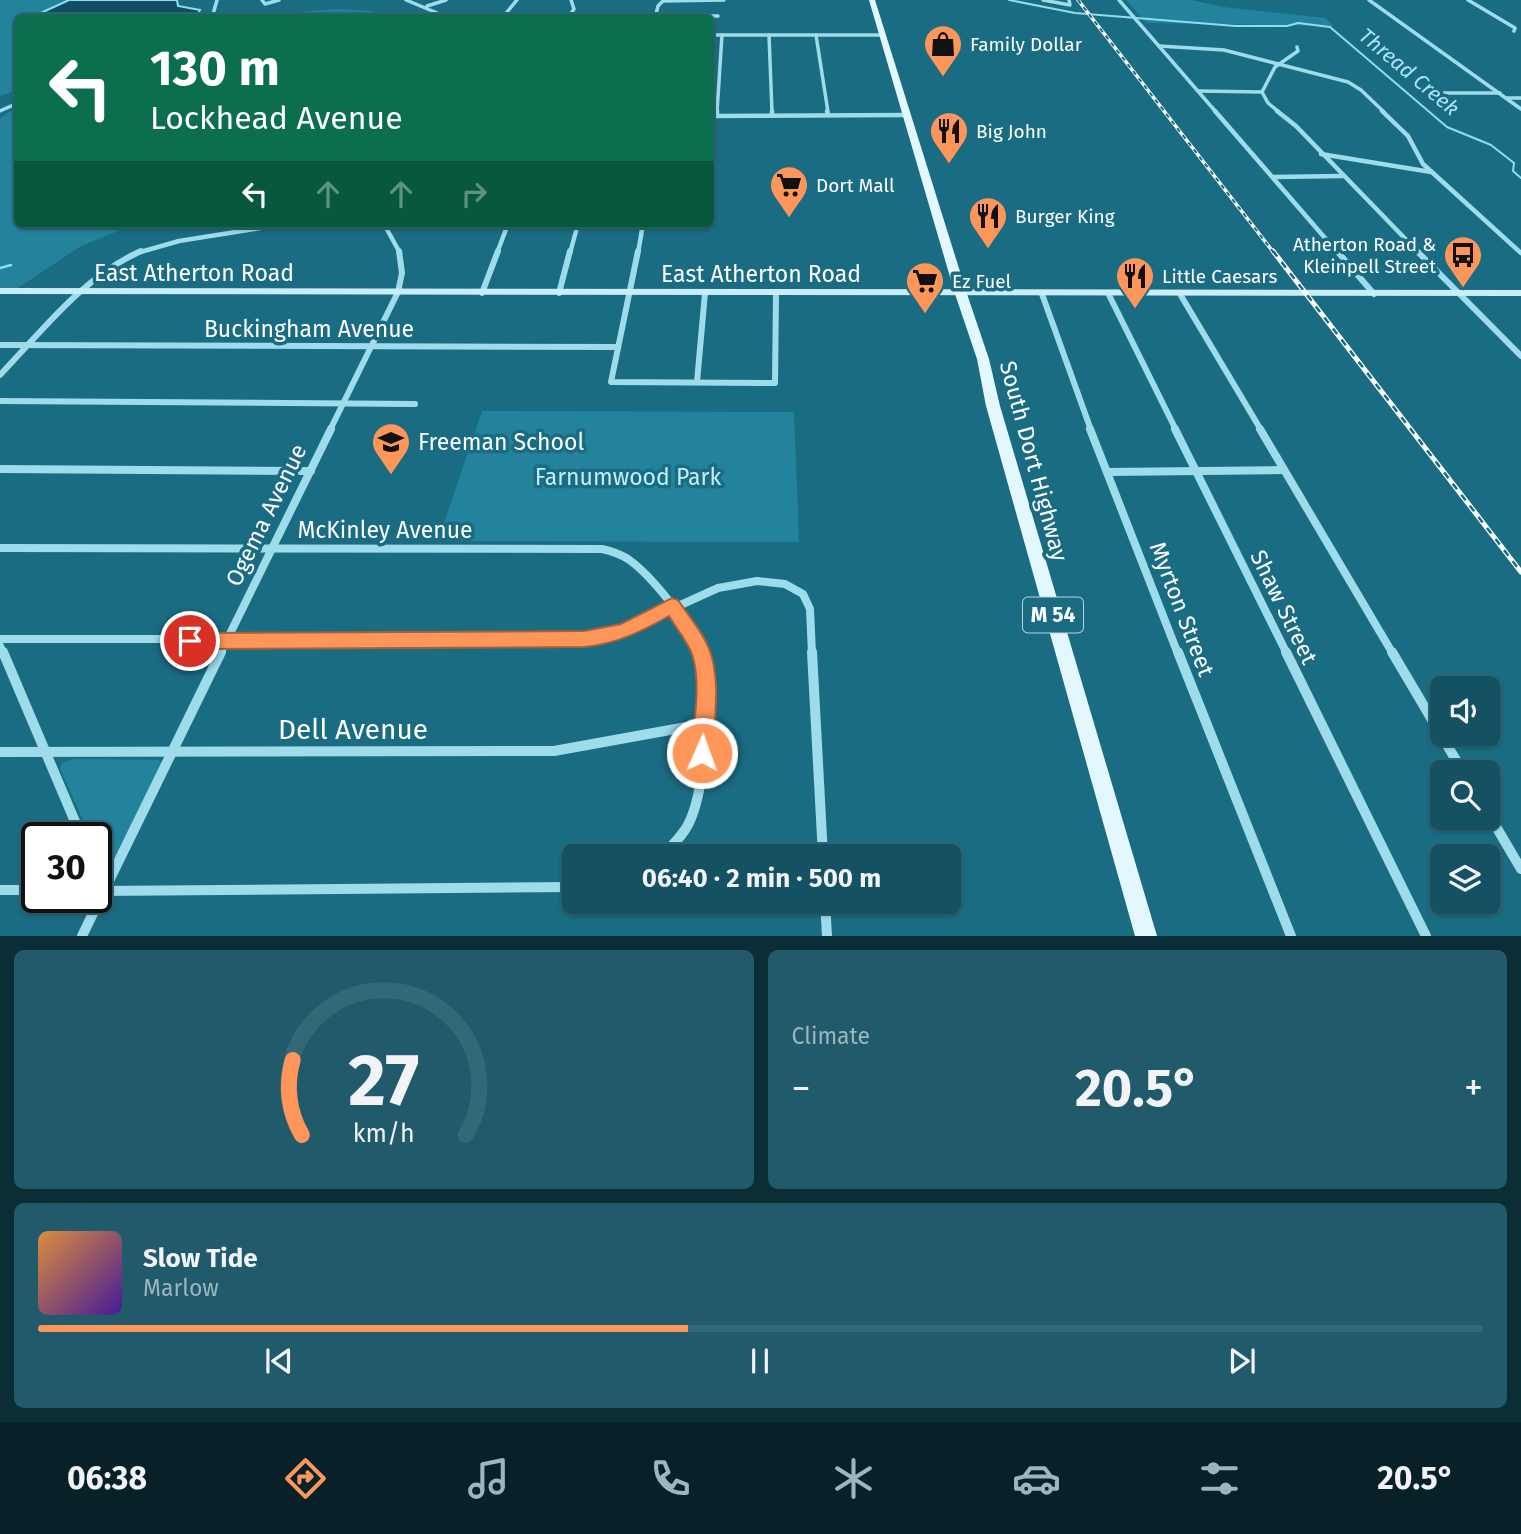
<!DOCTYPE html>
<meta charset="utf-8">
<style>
body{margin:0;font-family:"Fira Sans",sans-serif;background:#215b6b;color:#f1f3f6;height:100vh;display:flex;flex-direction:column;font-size:26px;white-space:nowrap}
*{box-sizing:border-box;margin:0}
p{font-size:23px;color:#9db5be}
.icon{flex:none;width:38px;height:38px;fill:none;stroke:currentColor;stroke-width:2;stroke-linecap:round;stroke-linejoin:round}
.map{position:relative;height:936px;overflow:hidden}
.drawer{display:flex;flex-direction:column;gap:14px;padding:14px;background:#0b2d36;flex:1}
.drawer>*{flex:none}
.banner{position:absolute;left:14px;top:14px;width:700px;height:214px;border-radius:10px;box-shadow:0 2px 5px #0004,0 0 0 2px #336877;background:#0b6e4f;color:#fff;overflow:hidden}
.tools{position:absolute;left:1430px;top:676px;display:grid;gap:14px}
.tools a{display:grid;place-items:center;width:70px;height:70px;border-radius:10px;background:#145162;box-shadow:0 2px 5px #0004,0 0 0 2px #336877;font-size:35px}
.speed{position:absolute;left:21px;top:822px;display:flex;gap:14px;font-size:35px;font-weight:700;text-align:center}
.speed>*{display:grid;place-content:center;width:91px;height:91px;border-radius:50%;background:#145162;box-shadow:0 2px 5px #0004,0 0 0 2px #336877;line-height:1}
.speed .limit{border:4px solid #111;border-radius:10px;background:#fff;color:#111}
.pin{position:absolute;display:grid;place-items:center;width:60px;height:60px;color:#fff;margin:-30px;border:4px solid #fff;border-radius:50%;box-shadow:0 2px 7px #0007}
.me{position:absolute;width:77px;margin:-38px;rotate:2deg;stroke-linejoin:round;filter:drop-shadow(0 0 5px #0008)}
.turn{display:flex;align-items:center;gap:24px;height:147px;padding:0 21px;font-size:32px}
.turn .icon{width:91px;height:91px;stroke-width:2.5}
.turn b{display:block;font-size:49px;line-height:60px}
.lanes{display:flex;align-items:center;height:66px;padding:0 21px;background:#0003;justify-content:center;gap:35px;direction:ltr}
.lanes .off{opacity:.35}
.big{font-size:52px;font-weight:700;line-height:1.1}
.drawer .tile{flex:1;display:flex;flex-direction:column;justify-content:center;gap:10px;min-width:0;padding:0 24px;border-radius:10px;background:#215b6b}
.drawer .dial{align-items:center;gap:0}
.dial svg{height:182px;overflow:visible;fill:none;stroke:#336877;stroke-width:7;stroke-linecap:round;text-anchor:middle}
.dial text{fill:#f1f3f6;stroke:none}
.song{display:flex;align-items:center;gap:21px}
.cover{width:84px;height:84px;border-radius:10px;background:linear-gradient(135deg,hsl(30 70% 55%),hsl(260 70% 35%))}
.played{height:7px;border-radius:4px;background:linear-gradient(90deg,#fe965a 45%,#336877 45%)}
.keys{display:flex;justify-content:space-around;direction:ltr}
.heat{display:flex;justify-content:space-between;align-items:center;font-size:38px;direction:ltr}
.drawer .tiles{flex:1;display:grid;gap:14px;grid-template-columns:1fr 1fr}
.tile:last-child{grid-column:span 2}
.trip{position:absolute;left:562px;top:844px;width:399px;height:70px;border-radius:10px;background:#145162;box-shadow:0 2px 5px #0004,0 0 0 2px #336877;font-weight:700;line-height:70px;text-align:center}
.tabs{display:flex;height:112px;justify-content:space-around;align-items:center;background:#082027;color:#9db5be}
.tabs .icon{width:49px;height:49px}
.tabs .active{color:#fe965a}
.tabs b{font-size:32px;color:#f1f3f6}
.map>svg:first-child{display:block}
.green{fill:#23839c}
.water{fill:#114e61;stroke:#91dcee;stroke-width:2}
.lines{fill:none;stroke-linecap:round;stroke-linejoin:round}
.stream-far1{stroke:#91dcee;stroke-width:2}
.stream{stroke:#91dcee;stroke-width:2.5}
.street-far4{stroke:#9edceb;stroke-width:3.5}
.street-far3{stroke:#9edceb;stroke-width:4.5}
.street-far2{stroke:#9edceb;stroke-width:6}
.street-far1{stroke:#9edceb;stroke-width:8}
.street{stroke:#9edceb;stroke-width:10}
.secondary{fill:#caeef8;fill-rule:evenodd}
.primary{fill:#e3f7ff;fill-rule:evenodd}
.rail-far1-casing{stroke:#fff;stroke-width:3.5}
.rail-casing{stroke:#fff;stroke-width:5}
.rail-far1{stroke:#1a6c83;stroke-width:2;stroke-dasharray:4.5;stroke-linecap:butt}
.rail{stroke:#1a6c83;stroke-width:2.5;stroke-dasharray:7;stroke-linecap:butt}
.route{fill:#fe965a;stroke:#a5623a;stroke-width:2}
.labels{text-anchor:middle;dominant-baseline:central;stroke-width:7;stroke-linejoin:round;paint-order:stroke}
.far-poi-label{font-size:19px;fill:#fff;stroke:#1a6c83;text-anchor:start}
.far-water-label{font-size:21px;font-style:italic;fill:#aae4f3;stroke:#1a6c83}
.shield{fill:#1a6c83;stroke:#bad3da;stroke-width:2}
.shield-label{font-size:21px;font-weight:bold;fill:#fff}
.street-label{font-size:23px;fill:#fff;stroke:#1a6c83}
.poi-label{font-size:23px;fill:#fff;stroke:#1a6c83;text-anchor:start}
.park-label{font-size:23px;fill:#c3eef8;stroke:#1a6c83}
.near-street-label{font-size:28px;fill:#fff;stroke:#1a6c83}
</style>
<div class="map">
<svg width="1521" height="936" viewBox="0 0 1521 936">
<rect width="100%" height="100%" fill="#1a6c83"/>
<!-- green -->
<g class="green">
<polygon points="0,0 177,0 178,6 200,10 196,18 18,18 17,90 0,96"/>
<polygon points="1126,0 1191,0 1223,7 1325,18 1334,26 1147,23"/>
<polygon points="338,9 370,11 396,17 231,17"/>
<polygon points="17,107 18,224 145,224 118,231 81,246 18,288 0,288 0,118"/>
<polygon points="482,411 794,412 799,542 438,541"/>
<polygon points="72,759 159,760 162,764 113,861 108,865 103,865 96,850 96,838 91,838 60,769 62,763"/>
</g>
<!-- water -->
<polygon class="water" points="69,0 177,0 178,6 200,10 196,18 139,17 138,14 117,18 32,17"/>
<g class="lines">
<!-- stream-far1 -->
<polyline class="stream-far1" points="1009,0 1075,13 1235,26 1287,26 1298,23 1330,27 1447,127 1491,145 1514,163 1513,171 1521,178"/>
<!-- stream -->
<polyline class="stream" points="0,268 11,265"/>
<!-- street-far4 -->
<g class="street-far4">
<polyline points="262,0 265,4 279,0"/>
<polyline points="406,0 449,18"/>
<polyline points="664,0 658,6 656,14 659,16 718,16"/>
<polyline points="1043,0 1070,5 1069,0"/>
<polyline points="1119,0 1216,112"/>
<polyline points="1369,0 1521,109"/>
<polyline points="1468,0 1515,28 1514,31"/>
<polyline points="663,1 724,0"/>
<polyline points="427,6 446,0"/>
<polyline points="212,18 217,0"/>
<polyline points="502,18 517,0"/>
<polyline points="568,18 574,9 571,0"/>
<polyline points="710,35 882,35"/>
<polyline points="769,35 772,112"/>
<polyline points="816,35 828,112"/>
<polyline points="1159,46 1224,50 1348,82 1361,90 1384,112"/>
<polyline points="1198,91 1262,92"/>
<polyline points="1432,93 1500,93"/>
<polyline points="1506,98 1521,98"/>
<polyline points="0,111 18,103"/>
<polyline points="717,112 722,35"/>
<polyline points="1279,112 1268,103 1262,92 1275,67 1298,51 1297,47"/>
</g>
<!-- street-far3 -->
<g class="street-far3">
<polyline points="772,111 772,115"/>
<polyline points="827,111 828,115"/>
<polyline points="1215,111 1338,253"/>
<polyline points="1277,111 1296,126 1419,253"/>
<polyline points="1382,111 1408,136 1423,164 1521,253"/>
<polyline points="710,116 907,115"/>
<polyline points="717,116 717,111"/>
<polyline points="1321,154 1431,172"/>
<polyline points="1273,177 1342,176"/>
<polyline points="384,224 400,253"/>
<polyline points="137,253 179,241 286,224"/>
<polyline points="497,253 508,224"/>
<polyline points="570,253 578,224"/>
<polyline points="638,253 643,224"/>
</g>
<!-- street-far2 -->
<g class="street-far2">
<polyline points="638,251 611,382 775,383 776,294"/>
<polyline points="1337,251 1374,294"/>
<polyline points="1417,251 1521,356"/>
<polyline points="482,293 498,251"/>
<polyline points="559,293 570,251"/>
<polyline points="1042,294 1091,430"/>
<polyline points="1180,294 1261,430"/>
<polyline points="1109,295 1176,430"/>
<polyline points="0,345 618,347"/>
<path d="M 0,375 C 43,330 83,277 141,251"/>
<polyline points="697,382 705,293"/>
<polyline points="0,401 415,404"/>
<polyline points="330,430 398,292 402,273 399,251"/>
</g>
<!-- street-far1 -->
<g class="street-far1">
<polyline points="1090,429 1178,654"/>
<polyline points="1175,429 1287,654"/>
<polyline points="1260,429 1393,654"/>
<polyline points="0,469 311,471"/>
<polyline points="1108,472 1283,470"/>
<path d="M 0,548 L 602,549 C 611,551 620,554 628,559 C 650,574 695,629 701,654"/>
<polyline points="0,639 584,639 621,632 718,588 757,581 785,584 803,594 810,609 812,654"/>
<polyline points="0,646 3,654"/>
<polyline points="220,654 331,429"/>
</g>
<!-- street -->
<g class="street">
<polyline points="3,652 82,838"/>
<polyline points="812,652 823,856"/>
<polyline points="1178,652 1291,936"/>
<polyline points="1286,652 1426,936"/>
<polyline points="1392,652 1463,772"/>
<polyline points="0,752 554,751 703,724"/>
<polyline points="1488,813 1521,869"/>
<polyline points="673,845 681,856"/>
<path d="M 662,856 C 672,846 683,835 689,823 C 707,785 710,693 701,652"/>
<polyline points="96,871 105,891"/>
<polyline points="0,890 37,890"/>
<polyline points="96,891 574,887"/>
<polyline points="825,901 827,936"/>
<polyline points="82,936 221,652"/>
</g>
<!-- secondary -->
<polygon class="secondary" points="0,288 1521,290 1521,296 0,294"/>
<!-- primary -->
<polygon class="primary" points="869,0 875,0 967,294 989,359 1000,406 1157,936 1135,936 986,406 977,359 955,294"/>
<defs>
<polyline id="rail-far1" points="1078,0 1274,253"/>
<polyline id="rail" points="1273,251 1521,572"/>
</defs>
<!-- rail-far1 casing -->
<use href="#rail-far1" class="rail-far1-casing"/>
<!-- rail casing -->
<use href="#rail" class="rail-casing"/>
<!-- rail-far1 -->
<use href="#rail-far1" class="rail-far1"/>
<!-- rail -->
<use href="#rail" class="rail"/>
</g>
<!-- route -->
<path class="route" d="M 672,598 L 678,600 C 688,615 701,630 708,646 C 722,678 714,719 713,753 L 710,760 L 702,763 L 695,760 L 692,753 C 693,722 702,684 692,654 C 687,641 676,628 669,616 C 641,632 616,644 584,647 L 190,649 L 183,647 L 181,641 L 183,635 L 190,633 L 584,631 L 621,624 Z"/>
<!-- icons -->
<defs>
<symbol id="shop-pin" viewBox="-11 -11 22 30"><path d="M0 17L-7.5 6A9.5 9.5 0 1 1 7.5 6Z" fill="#fe965a" stroke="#1a6c83"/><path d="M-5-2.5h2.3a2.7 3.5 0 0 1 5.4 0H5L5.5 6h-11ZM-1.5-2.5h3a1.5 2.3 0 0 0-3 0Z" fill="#111"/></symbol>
<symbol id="restaurant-pin" viewBox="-11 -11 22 30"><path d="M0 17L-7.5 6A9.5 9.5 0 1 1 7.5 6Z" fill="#fe965a" stroke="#1a6c83"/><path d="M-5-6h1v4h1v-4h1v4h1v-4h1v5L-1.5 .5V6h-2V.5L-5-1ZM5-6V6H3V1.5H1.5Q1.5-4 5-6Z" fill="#111"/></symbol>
<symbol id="supermarket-pin" viewBox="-11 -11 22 30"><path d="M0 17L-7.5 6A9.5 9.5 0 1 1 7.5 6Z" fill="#fe965a" stroke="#1a6c83"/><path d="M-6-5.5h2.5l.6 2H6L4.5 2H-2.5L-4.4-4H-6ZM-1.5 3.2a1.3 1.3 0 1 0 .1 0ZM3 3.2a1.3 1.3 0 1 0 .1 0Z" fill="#111"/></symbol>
<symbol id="bus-pin" viewBox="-11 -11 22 30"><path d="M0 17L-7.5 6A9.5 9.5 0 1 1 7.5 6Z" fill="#fe965a" stroke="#1a6c83"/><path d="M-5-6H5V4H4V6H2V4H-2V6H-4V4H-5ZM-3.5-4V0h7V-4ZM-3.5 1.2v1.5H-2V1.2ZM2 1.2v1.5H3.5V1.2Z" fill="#111"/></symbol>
<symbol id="school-pin" viewBox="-11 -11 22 30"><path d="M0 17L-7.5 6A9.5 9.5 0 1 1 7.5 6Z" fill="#fe965a" stroke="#1a6c83"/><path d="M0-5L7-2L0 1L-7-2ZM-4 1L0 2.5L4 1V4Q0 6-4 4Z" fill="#111"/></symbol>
</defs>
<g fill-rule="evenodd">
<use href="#shop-pin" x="921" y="22" width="44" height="60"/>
<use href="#restaurant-pin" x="927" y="109" width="44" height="60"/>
<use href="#supermarket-pin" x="767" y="163" width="44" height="60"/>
<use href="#restaurant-pin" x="966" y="194" width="44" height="60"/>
<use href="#bus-pin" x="1441" y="233" width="44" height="60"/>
<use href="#restaurant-pin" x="1113" y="254" width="44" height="60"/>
<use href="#supermarket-pin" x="903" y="259" width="44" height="60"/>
<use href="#school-pin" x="369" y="420" width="44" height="60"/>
</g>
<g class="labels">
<!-- far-poi labels -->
<g class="far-poi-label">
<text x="970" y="44">Family Dollar</text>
<text x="976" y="131">Big John</text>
<text x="816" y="185">Dort Mall</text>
<text x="1015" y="216">Burger King</text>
<text x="1436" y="244" text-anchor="end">Atherton Road &amp;<tspan x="1436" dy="22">Kleinpell Street</tspan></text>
<text x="1162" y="276">Little Caesars</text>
<text x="952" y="281">Ez Fuel</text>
</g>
<!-- far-water labels -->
<g class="far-water-label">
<text transform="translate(1409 72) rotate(40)">Thread Creek</text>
</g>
<!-- shield labels -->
<rect class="shield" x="1023" y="597.5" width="60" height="35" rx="5"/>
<g class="shield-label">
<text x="1053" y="615">M 54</text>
</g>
<!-- street labels -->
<g class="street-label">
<text x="194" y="273">East Atherton Road</text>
<text x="761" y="274">East Atherton Road</text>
<text x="309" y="329">Buckingham Avenue</text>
<text transform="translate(1034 461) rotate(75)">South Dort Highway</text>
<text transform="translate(266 515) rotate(-64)">Ogema Avenue</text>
<text x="385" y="530">McKinley Avenue</text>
<text transform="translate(1284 607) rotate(64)">Shaw Street</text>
<text transform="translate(1182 609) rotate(69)">Myrton Street</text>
</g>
<!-- poi labels -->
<g class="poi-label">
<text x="418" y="442">Freeman School</text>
</g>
<!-- park labels -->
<g class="park-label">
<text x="628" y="477">Farnumwood Park</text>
</g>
<!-- near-street labels -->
<g class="near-street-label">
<text x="353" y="729">Dell Avenue</text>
</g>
</g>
</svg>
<div class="tools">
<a><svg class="icon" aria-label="sound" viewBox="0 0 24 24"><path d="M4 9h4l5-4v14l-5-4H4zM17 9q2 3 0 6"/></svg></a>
<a><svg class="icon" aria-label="search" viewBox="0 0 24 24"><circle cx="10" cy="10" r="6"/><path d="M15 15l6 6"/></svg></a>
<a><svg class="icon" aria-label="layers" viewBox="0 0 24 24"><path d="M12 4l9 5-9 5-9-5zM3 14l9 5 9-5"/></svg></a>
</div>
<div class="speed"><div class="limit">30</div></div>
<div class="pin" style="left:190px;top:641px;background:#d93025"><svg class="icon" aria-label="arrive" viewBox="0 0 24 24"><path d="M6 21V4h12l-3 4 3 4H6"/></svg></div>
<svg class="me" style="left:702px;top:753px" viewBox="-20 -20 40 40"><circle r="17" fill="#fe965a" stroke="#fff" stroke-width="3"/><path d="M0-11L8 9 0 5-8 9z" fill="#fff"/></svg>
<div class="trip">06:40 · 2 min · 500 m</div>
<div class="banner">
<div class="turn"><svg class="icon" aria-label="left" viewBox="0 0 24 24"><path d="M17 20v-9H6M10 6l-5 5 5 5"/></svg><div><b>130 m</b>Lockhead Avenue</div></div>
<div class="lanes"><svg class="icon" aria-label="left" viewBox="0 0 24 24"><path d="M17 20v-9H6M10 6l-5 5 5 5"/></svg><svg class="icon off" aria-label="ahead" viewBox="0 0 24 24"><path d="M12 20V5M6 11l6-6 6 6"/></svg><svg class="icon off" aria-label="ahead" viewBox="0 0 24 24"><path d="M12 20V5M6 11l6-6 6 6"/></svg><svg class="icon off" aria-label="right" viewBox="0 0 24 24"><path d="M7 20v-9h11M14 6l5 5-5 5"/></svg></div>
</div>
</div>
<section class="drawer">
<div class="tiles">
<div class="tile dial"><svg viewBox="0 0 100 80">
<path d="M14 69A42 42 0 1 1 86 69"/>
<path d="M14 69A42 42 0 0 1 10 36" stroke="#fe965a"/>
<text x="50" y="56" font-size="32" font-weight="700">27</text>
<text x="50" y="72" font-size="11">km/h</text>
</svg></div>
<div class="tile"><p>Climate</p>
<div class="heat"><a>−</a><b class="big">20.5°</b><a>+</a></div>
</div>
<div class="tile">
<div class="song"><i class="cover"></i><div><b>Slow Tide</b><p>Marlow</p></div></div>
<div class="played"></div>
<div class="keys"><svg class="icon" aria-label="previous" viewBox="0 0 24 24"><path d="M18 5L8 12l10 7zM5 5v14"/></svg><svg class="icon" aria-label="pause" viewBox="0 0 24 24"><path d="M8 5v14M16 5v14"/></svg><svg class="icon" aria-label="next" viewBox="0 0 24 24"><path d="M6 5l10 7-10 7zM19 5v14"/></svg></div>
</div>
</div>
</section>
<nav class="tabs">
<b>06:38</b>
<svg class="icon active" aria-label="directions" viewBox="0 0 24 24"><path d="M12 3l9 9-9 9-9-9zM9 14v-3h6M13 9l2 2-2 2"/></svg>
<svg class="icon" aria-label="music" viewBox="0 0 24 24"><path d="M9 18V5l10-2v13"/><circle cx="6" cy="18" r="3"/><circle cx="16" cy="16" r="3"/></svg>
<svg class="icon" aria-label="phone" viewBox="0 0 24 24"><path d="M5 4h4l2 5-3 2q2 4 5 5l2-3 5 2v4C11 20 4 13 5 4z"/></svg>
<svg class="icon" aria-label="climate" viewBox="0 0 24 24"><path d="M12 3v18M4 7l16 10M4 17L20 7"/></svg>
<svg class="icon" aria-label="car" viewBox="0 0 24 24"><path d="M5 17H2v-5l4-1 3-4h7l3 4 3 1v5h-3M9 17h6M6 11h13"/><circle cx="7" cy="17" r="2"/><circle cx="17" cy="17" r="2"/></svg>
<svg class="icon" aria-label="filters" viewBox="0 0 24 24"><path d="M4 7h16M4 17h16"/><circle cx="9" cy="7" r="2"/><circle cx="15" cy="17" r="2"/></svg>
<b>20.5°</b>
</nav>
